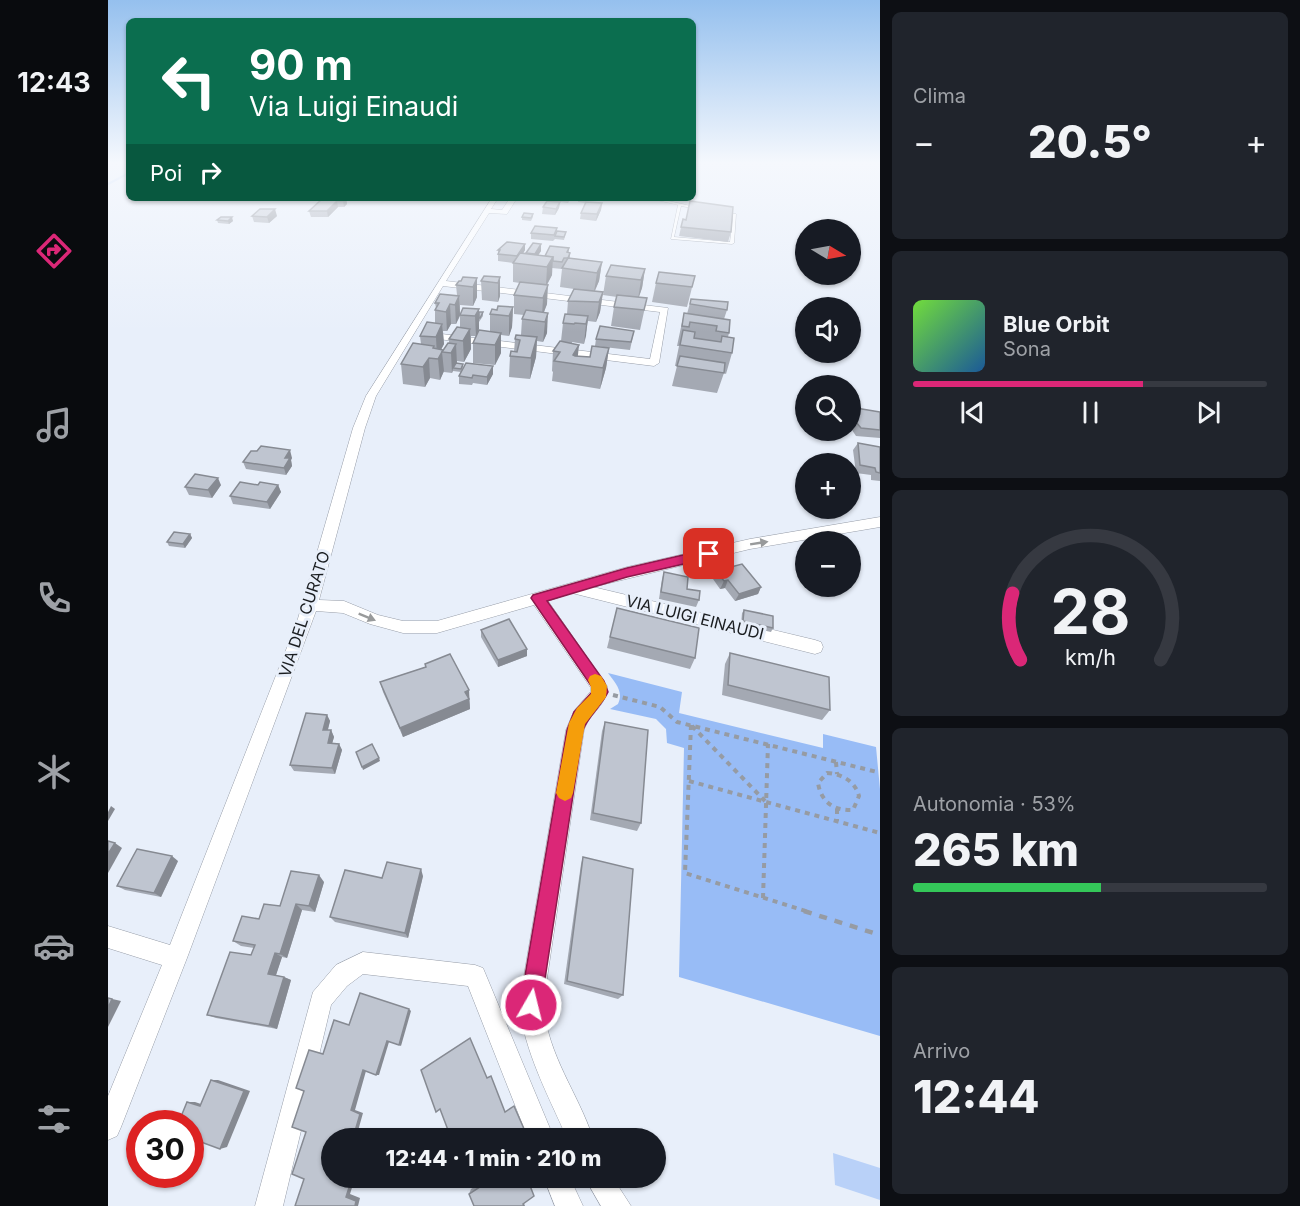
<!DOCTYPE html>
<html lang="it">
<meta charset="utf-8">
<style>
body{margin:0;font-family:Inter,sans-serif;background:#20242c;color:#f1f3f6;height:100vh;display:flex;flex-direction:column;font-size:22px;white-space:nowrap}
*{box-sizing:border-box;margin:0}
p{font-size:20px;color:#9ea1a6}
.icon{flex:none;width:33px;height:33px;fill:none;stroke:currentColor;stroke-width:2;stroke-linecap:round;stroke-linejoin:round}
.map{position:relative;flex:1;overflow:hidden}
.details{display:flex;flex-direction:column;gap:12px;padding:12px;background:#0d0f14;width:420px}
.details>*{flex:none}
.guide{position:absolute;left:18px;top:18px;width:570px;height:183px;border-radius:9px;box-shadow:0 2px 4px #0004;background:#0b6e4f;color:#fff;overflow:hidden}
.needle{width:39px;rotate:100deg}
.tools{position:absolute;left:687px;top:219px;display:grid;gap:12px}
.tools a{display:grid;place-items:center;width:66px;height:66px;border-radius:50%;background:#171b24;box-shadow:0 2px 4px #0004;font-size:30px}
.speed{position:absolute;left:18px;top:1110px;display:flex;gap:12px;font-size:30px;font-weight:700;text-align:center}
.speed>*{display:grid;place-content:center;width:78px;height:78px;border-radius:50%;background:#171b24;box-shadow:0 2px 4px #0004;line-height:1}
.speed .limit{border:9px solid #d22;background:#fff;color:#111}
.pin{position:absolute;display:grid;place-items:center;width:51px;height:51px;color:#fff;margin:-26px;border-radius:12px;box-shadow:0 3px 9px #0006}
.me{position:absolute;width:66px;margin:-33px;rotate:8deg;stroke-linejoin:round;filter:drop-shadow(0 0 4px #0008)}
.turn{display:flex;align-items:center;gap:21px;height:126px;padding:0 24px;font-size:27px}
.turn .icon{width:78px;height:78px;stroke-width:2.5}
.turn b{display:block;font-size:42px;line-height:51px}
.then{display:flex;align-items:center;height:57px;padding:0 24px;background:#0003;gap:12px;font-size:22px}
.big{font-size:45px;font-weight:800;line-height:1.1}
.details .card{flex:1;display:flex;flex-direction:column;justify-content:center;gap:9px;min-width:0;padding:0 21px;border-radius:9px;background:#20242c}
.details .dial{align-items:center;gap:0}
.dial svg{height:156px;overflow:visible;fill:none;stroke:#363941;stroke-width:7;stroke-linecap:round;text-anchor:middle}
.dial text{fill:#f1f3f6;stroke:none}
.song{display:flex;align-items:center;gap:18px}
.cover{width:72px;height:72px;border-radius:9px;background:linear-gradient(135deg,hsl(100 70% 55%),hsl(210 70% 35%))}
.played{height:6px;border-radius:3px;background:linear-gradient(90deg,#db2777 65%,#363941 65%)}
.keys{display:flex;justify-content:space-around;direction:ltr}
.heat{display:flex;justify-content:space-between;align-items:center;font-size:33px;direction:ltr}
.charge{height:9px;border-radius:4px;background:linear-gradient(90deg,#34c759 53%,#363941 0)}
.trip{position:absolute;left:213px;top:1128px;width:345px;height:60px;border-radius:30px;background:#171b24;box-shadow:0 2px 4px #0004;font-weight:800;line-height:60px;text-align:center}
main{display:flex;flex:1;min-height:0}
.dock{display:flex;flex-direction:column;width:108px;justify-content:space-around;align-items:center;background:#090b0e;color:#9ea1a6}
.dock .icon{width:42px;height:42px}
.dock .selected{color:#db2777}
.dock b{font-size:27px;color:#f1f3f6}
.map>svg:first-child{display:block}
.green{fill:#98bcf6}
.water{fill:#b9d1f8}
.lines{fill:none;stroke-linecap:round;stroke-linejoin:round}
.stream{stroke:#b9d1f8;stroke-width:2}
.lane-casing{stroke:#979da8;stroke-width:1}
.street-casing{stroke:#979da8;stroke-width:1}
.path-far1{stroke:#969ba3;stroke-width:4;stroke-dasharray:5 5;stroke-linecap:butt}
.path{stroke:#969ba3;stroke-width:4.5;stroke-dasharray:8 8;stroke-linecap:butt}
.lane{fill:#fff;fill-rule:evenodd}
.street{fill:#fff;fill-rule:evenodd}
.wall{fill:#a4a9b3;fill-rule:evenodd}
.shaded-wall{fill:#868a92}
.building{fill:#bfc5d0;stroke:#868a92;stroke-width:1.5}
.oneway{fill:#989a9b}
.route{fill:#db2777;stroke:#8e194d;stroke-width:1.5}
.slow{fill:#f59e0b}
.labels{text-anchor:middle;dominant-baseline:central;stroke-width:6;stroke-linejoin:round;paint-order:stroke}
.street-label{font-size:16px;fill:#1b1e21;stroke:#e8effa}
</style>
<main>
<nav class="dock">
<b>12:43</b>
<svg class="icon selected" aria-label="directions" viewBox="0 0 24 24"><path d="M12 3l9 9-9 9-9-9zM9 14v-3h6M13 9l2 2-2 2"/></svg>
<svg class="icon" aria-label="music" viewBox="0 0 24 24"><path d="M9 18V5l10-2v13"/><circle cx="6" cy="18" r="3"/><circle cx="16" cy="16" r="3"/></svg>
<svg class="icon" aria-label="phone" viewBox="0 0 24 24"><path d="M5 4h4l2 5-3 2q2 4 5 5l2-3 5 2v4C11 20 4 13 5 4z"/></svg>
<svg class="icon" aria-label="climate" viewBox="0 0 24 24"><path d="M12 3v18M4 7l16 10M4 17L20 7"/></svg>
<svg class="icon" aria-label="car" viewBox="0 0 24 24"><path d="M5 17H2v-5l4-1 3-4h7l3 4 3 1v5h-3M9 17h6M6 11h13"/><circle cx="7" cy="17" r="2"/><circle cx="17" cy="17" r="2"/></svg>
<svg class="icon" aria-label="filters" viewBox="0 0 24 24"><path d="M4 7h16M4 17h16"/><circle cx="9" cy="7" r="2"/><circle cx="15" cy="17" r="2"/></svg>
</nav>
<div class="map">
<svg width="772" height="1206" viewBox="0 0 772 1206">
<rect width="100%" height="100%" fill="#e8effa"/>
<!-- green -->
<path class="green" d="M 500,673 L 574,692 L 571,713 L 715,748 L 715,734 L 768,747 L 772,789 L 772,1036 L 571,977 L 576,748 L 559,743 L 558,729 L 548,719 L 502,709 L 510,704 C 516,691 507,683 500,673 Z"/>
<!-- water -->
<polygon class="water" points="725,1153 772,1168 772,1200 727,1185"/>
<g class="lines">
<!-- stream -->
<polyline class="stream" points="0,184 21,173"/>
<defs>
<polygon id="lane" points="540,198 547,198 592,208 590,209 573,206 566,237 622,242 625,216 615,213 617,212 628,214 626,243 624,244 563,239 570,205"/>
<g id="street">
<path d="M 384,198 L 390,198 L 383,209 L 394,210 L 402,198 L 409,198 L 399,214 L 381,213 L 338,281 L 560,308 L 551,363 L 546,366 L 314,337 L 312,335 L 317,332 L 542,359 L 552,312 L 335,286 L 268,396 L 257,428 L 211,600 L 236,601 L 270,615 L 295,621 L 329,621 L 519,567 L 642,539 L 772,517 L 772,527 L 642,549 L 485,587 L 707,640 L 713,642 L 715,647 L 713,652 L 707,654 L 464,593 L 440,601 L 499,686 C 500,705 481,713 476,730 L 435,1005 C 441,1058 469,1091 485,1138 L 459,1138 C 440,1095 417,1053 411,1005 L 458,730 L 466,711 L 483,691 L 483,688 L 426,605 L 329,633 L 295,633 L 262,624 L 235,613 L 208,611 L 79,958 L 13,1127 L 9,1136 L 0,1140 L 0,1096 L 54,965 L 0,948 L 0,926 L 62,945 L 189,622 L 245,428 L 258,396 Z"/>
<polygon points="255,952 367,965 375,968 446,1138 420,1138 360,986 255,974 239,986 223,1005 175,1206 147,1206 205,992 228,965"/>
<polygon points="436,1178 462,1178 475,1206 447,1206"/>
<polygon points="477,1178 505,1178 523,1206 493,1206"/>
</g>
</defs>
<!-- lane casing -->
<use href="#lane" class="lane-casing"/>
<!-- street casing -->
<use href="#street" class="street-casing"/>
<!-- path-far1 -->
<g class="path-far1">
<polyline points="505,695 552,707 569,722 769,772"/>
<polyline points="583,725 577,873 701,912"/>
<polyline points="584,726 657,801"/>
<polyline points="728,762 729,774"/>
<path d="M 719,773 C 734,774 747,781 751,796 L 745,810 C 726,811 713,802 710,783 Z"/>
<polyline points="581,781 772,833"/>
<polyline points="729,809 729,821"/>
<polyline points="655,898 660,744"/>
</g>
<!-- path -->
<polyline class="path" points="696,911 772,935"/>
<!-- lane -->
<use href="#lane" class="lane"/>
<!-- street -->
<use href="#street" class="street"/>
</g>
<!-- wall -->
<g class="wall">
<polygon points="238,198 239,204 236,207 230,207 220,217 203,217 201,211"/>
<polygon points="425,198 463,198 460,203"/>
<polygon points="470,198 481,198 478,202 494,203 493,210 488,221 472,219 473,213 477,203 470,202"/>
<polygon points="452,202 451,208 447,215 434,214 435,207"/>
<polygon points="425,214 425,217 423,221 414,220 414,217"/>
<polygon points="144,216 169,216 161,223 146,222"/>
<polygon points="575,219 623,232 620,242 571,236"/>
<polygon points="109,220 125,221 121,224 110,223"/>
<polygon points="449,228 449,231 458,232 456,240 447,239 445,241 423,239 423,233"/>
<polygon points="417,244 417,250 415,253 433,251 430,255 437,256 461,248 461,252 462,253 462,258 494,262 491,281 487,291 495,292 492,312 488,322 480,321 476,344 464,342 464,343 470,356 482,357 501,348 498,368 492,389 444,381 445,372 444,371 445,351 453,341 455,323 459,314 460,301 466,289 452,287 454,269 444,268 444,275 439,285 439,304 436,312 439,333 435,342 429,341 428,357 422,379 401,377 402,356 406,352 407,339 413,335 414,319 416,315 406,314 406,295 412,283 405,282 405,263 390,261 390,250"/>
<polygon points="537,269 534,288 531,297 539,298 532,330 503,326 506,307 509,297 495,295 498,276"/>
<polygon points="587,276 579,307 544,302 548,283"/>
<polygon points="392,277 392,296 390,302 374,300 373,281"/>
<path d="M 369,278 L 369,297 L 365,306 L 352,305 L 352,313 L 371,309 L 371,312 L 375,312 L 375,316 L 371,322 L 370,331 L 382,331 L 382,314 L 389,310 L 405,307 L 404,327 L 401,336 L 393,335 L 393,353 L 387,365 L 365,363 L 365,343 L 368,336 L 363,336 L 363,349 L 356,362 L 349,361 L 349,363 L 355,364 L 355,367 L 353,372 L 345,371 L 344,373 L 336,372 L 336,371 L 332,380 L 322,378 L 317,387 L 295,384 L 293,364 L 313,344 L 312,336 L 327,323 L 327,310 L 328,308 L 327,303 L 349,295 L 348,285 L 353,281 ZM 352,316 L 352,328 L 341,339 L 341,343 L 335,350 L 333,349 L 336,344 L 335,331 L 339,331 L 343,324 L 348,324 Z"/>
<polygon points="583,299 619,310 616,319 621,333 620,337 624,353 618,374 616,373 609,393 564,386 569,366 567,366 571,346 569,346 576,313 579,314"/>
<polygon points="526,331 522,350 487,346 488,339"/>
<polygon points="385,366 385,374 379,385 365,383 364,385 351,384 351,376"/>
<polygon points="742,407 772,412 772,438 748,436 744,430 742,430"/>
<polygon points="750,443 772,447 772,481 763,480 763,475 748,473 745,450"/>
<polygon points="184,458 183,460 184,466 178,475 138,469 135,462"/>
<polygon points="113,485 104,498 81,495 77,487"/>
<polygon points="150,485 170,485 173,492 162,509 125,504 122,496"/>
<polygon points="82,534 84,538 77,548 61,546 59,542"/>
<polygon points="608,571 653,587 650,594 627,601 617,588 612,589 605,579"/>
<polygon points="556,572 579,589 591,600 588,607 551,599 554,579"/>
<polygon points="509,608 587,658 582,669 499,648"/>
<polygon points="636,610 665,628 663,632 633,625 634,613"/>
<polygon points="373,630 419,656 390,667 373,637"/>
<polygon points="622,653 722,710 714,720 614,695 617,664"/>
<polygon points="317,664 362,700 361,700 362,709 295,737 275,692 272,682 317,667"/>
<polygon points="219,715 222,721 220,730 223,730 226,737 224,744 231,744 234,750 227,774 186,771 182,765"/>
<polygon points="497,722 533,823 529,831 482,820 494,731"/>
<polygon points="475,857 515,995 510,999 456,984 473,864"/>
<polygon points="70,861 53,897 17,890 9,886"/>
<polygon points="315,876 300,938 227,922 222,917 274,878"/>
<polygon points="216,882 207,912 194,910 179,958 174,957 168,975 176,977 183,980 169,1029 108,1018 99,1015 143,955 146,948 133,946 125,941 151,919"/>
<polygon points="371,1184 416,1203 417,1206 366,1206 361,1194 363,1189"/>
</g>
<!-- shaded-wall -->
<g class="shaded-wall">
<polygon points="238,198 239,204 236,207 235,201"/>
<polygon points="229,201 230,207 220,217 219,211"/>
<polygon points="452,202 451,208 447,215 448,209"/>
<polygon points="494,203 493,210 488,221 489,214"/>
<polygon points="167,209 169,216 161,223 159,217"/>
<polygon points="124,217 125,221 121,224 120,221"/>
<polygon points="417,244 417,250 410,263 410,256"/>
<polygon points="433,244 433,251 424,265 424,258"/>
<polygon points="445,257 444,275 438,286 439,267"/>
<polygon points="494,262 491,281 486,292 489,273"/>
<polygon points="537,269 534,288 530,299 533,280"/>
<polygon points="392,277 392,296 390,302 390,283"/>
<polygon points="369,278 369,297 365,306 365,287"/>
<polygon points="440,285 439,304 434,317 435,298"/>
<polygon points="495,292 492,312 488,322 491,302"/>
<polygon points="351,296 352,315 348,324 347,305"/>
<polygon points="342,304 343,324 339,331 338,312"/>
<polygon points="405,307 404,327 401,336 401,316"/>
<polygon points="371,309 371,329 368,336 367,316"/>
<polygon points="440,313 439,333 435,342 437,322"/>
<polygon points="480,316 478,336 476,344 478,324"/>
<polygon points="334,324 336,344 329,358 328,337"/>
<polygon points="362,329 363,349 356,362 355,341"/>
<polygon points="393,333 393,353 387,365 387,345"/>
<polygon points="429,337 428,357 422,379 423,358"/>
<polygon points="348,344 349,364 345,368 344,373 343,353"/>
<polygon points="471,345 469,364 465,355"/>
<polygon points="501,348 498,368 492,389 495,368"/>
<polygon points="335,350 334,352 336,371 332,380 330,359"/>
<polygon points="321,358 322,378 317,387 315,367"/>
<polygon points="385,366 385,374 379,385 379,377"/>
<polygon points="182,450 184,458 183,460 184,466 178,475 176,468 177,458"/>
<polygon points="110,478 113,485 104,498 100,490"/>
<polygon points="170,485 173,492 162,509 159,502"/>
<polygon points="82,534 84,538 77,548 75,544"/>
<polygon points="620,580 617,588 612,589 616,581"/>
<polygon points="653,587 650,594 627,601 631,594"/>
<polygon points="419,649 419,656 390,667 390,660"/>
<polygon points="361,690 362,709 295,737 292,728"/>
<polygon points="219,715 222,721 218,736 215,730"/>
<polygon points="223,730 226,737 222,750 220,743"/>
<polygon points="231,744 234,750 227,774 224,768"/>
<polygon points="271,758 272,761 255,770 254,767"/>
<polygon points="3,806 7,809 0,821 0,812"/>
<polygon points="7,843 14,848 0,873 0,854"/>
<polygon points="64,856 70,861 53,897 46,893"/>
<polygon points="313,869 315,876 300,938 297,933"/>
<polygon points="211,875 216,882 207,912 201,906"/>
<polygon points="188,904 194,910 179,958 172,954"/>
<polygon points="167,953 174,957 167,978 160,974"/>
<polygon points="176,977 183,980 169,1029 161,1026"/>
<polygon points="0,998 13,1001 0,1027"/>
<polygon points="301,1009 303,1011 293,1046 291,1045"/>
<polygon points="279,1041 281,1042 271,1075 268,1075"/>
<polygon points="255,1070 258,1071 247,1110 255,1113 248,1138 245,1138 243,1110"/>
<polygon points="103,1080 110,1080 142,1091 119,1147 112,1149"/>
<polygon points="79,1102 87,1102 99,1106 92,1106"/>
<polygon points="244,1178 247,1178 242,1194 252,1198 250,1206 247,1206 238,1197"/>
</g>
<!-- building -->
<g class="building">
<polygon points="238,198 235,201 229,201 219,211 201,211 213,200"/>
<polygon points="439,201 452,202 448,209 435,207"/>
<polygon points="582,201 625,207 623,232 573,227 575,219 578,220"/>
<polygon points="478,202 494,203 489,214 473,213"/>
<polygon points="152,209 167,209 159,217 144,216"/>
<polygon points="416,213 425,214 423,218 414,217"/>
<polygon points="113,217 124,217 120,221 109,220"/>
<polygon points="427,226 449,228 446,235 423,233"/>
<polygon points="449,231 458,232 456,237 447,236"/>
<polygon points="399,242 417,244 409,256 390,254 392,250 390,250"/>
<polygon points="425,243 433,244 427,254 418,253"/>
<polygon points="442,246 461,248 459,252 462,253 460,258 456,258 454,262 445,261 445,257 437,256"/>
<polygon points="412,253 445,257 439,267 405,263"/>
<polygon points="460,258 494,262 489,273 454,268"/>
<polygon points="503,265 537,269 533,280 498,276"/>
<polygon points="551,272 587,276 584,287 548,283"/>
<polygon points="376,276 392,277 390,283 373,281"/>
<polygon points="355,277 369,278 365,287 348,285 351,281 353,281"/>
<polygon points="412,282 440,285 435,298 406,295"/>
<polygon points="466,289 495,292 491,302 460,301"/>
<polygon points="332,294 351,296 347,305 342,304 338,312 327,310 331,303 327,303"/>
<polygon points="509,295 539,298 536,310 506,307"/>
<polygon points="583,299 620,302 619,310 582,304"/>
<polygon points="390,306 405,307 401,316 382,314 384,309 389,310"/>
<polygon points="355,308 371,309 367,316 352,315"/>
<polygon points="418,310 440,313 437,322 414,319"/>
<polygon points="371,312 375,312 372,318 371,318"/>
<polygon points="576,313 622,320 621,333 608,331 609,326 582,322 581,327 574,326"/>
<polygon points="457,314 480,316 478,324 467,323 466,324 455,323"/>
<polygon points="319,322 334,324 328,337 312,336"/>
<polygon points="492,326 526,331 523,342 488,339"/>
<polygon points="349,327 362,329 355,341 341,339"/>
<polygon points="371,330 393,333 387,345 365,343"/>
<polygon points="575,330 587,332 586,338 613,342 614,336 626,338 624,353 572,345"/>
<polygon points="408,335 429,337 423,358 402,356 403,351 409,352 412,340 407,339"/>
<polygon points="452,341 471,345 465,355 467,356 482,357 484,346 501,348 495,368 446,361 452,352 445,351"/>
<polygon points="305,343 326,346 325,348 335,350 330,359 321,358 315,367 293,364"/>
<polygon points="340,343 348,344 343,353 334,352"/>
<polygon points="572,356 617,363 616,373 569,366"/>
<polygon points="348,363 355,364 353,369 345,368"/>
<polygon points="358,363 385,366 379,377 365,375 364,378 351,376"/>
<polygon points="742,407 772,412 772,430 753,428 748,422 742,422"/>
<polygon points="750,443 772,447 772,473 768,472 767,468 752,465"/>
<polygon points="153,446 182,450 177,458 182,458 176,468 135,462 143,451 149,451"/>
<polygon points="87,474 110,478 100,490 77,487"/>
<polygon points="132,482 150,485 152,482 170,485 159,502 122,496"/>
<polygon points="66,532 82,534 75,544 59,542"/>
<polygon points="634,564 653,587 631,594 620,580 616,581 608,571"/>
<polygon points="556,572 580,577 579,589 592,591 591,600 553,592"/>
<polygon points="509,608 591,628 587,658 502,637"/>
<polygon points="636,610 665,616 665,628 635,621"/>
<polygon points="401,619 419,649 390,660 373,630"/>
<polygon points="622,653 721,677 722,710 620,685"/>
<polygon points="342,654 361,690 357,692 361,699 292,728 272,682 318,667 317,664"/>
<polygon points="198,713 219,715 215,730 223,730 220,743 231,744 224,768 182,765"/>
<polygon points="497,722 540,730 533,823 485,813"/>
<polygon points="264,744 271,758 254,767 248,752"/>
<polygon points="0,841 7,843 0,854"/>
<polygon points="29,849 64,856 46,893 9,886"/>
<polygon points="475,857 525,869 515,995 459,981"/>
<polygon points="279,862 313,869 297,933 222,917 237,870 274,878"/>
<polygon points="183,871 211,875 201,906 188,904 172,954 167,953 160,974 176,977 161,1026 99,1015 122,952 143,955 147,945 125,941 134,916 151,919 156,904 172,906"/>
<polygon points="252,993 301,1009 291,1045 279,1041 268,1075 255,1070 243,1110 252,1114 245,1138 224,1138 224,1178 244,1178 238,1197 248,1201 247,1206 187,1206 196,1179 184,1174 198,1132 184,1127 196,1091 188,1088 201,1050 215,1054 226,1020 241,1025"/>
<polygon points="0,998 4,999 0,1008"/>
<polygon points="362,1038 379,1078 383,1076 397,1112 406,1106 420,1138 343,1138 332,1109 328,1112 313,1070"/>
<polygon points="103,1080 136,1091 112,1149 82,1138 82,1124 70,1124 79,1102 92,1106"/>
<polygon points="369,1178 419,1178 426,1196 415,1204 416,1206 366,1206 361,1194 372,1187"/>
</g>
<!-- one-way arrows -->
<defs><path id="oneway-solid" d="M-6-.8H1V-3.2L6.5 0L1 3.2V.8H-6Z" transform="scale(1.5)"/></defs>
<g class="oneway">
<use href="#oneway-solid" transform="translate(651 543) rotate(-9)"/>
<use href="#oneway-solid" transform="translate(259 617) rotate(22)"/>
</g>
<!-- sky -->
<linearGradient id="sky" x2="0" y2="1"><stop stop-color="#95c0ee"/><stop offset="0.49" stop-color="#f5f8fd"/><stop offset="1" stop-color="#f5f8fd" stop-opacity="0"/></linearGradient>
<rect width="772" height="332" fill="url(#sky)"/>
<!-- route -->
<path class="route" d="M 601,549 L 606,550 L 607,554 L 606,557 L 519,577 L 439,601 L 496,681 L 500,692 C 493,707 480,716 475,730 L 433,1005 L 430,1013 L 423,1016 L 415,1013 L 412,1005 L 459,730 L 466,712 L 484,692 L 484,687 L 423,598 L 425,595 L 519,568 Z"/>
<!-- slow -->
<polygon class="slow" points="487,674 493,676 499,686 498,697 477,724 465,793 463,798 457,801 451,798 448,793 461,723 469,708 483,694 483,687 480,680 482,676"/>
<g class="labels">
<!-- street labels -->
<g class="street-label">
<text transform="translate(196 614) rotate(-72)">VIA DEL CURATO</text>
<text transform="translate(587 617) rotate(14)">VIA LUIGI EINAUDI</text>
</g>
</g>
</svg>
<div class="tools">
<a><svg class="needle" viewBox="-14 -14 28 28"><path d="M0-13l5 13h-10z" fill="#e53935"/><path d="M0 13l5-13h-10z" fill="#9ea1a6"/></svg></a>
<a><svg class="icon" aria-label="sound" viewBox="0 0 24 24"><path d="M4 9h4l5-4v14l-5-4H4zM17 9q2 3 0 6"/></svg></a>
<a><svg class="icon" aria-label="search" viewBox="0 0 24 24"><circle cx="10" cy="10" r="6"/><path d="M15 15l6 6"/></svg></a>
<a>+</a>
<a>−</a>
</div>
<div class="speed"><div class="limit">30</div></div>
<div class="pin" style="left:601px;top:554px;background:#d93025"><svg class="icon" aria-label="arrive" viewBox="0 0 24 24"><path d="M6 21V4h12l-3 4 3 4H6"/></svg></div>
<svg class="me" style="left:423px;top:1005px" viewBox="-20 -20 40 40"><circle r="17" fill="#db2777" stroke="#fff" stroke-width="3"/><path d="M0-11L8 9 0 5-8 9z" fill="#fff"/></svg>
<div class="trip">12:44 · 1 min · 210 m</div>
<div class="guide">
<div class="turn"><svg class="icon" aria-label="left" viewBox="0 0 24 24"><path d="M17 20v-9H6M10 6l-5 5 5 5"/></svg><div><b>90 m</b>Via Luigi Einaudi</div></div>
<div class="then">Poi<svg class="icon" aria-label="right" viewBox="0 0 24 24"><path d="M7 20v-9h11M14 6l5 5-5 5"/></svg></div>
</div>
</div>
<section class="details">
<div class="card"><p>Clima</p>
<div class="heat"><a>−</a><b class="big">20.5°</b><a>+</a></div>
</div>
<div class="card">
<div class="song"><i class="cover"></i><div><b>Blue Orbit</b><p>Sona</p></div></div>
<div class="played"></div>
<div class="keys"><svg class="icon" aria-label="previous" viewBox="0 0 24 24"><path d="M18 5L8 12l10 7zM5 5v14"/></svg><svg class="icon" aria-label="pause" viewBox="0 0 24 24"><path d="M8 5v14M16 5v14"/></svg><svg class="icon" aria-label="next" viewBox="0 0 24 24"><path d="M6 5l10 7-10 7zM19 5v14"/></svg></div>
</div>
<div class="card dial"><svg viewBox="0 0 100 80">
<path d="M14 69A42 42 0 1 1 86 69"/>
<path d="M14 69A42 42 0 0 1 10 35" stroke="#db2777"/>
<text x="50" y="56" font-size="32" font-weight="700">28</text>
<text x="50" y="72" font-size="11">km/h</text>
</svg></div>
<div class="card"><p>Autonomia · 53%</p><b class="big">265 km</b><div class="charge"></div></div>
<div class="card"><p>Arrivo</p><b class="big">12:44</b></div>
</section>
</main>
